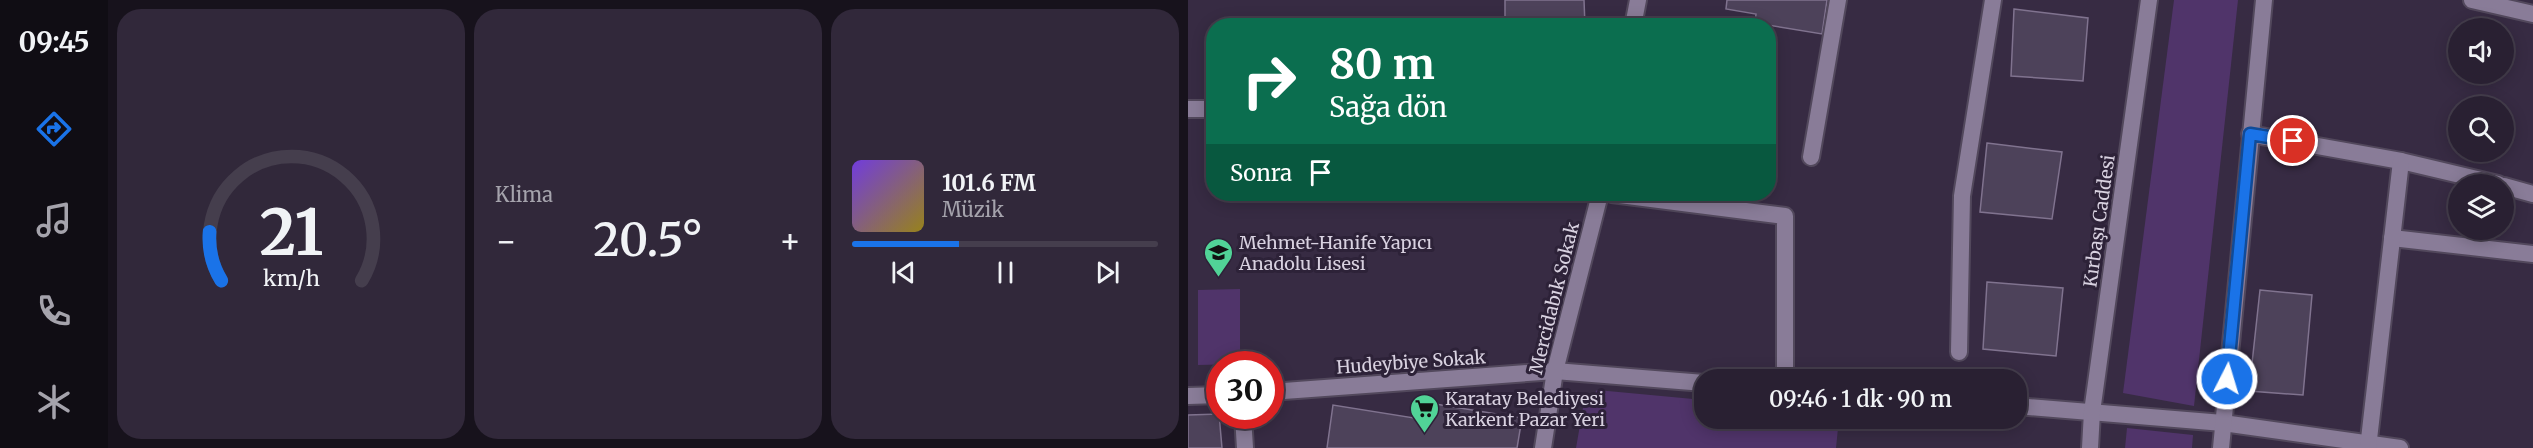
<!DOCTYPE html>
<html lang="tr">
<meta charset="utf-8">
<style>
body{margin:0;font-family:Merriweather,serif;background:#31283a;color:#f1f3f6;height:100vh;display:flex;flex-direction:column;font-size:22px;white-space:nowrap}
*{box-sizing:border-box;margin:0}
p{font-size:20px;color:#a5a3ac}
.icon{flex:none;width:33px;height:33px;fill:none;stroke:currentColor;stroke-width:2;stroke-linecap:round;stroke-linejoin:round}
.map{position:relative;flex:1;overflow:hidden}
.panel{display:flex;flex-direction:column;gap:9px;padding:9px;background:#17121c;width:1080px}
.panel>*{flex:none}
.top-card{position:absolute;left:18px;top:18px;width:570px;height:183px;border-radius:24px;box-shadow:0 3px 15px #0003,0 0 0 2px #453e4d;background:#0b6e4f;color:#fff;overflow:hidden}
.fabs{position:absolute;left:1260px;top:18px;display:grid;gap:12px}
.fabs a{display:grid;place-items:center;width:66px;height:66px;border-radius:50%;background:#292032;box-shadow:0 3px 15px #0003,0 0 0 2px #453e4d;font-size:30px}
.speed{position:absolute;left:18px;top:351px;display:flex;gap:12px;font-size:30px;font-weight:700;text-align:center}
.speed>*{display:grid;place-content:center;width:78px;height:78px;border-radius:50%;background:#292032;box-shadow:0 3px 15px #0003,0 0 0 2px #453e4d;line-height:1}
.speed .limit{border:9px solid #d22;background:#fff;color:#111}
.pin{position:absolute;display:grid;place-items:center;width:51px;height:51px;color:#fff;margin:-26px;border:3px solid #fff;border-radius:50%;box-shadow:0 2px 6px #0007}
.me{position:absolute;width:66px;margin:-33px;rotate:5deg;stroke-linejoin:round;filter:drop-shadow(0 0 4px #0008)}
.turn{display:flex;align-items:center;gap:21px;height:126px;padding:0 24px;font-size:27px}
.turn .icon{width:78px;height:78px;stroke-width:2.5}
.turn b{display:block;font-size:42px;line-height:51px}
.then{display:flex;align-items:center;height:57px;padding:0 24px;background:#0003;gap:12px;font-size:22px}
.big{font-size:45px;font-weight:600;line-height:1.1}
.panel .card{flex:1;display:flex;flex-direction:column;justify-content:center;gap:9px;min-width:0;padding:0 21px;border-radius:24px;background:#31283a}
.panel .dial{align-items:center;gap:0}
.dial svg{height:156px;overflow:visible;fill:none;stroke:#453e4d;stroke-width:7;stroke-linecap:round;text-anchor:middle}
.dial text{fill:#f1f3f6;stroke:none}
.song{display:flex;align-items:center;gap:18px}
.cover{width:72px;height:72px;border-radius:9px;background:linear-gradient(135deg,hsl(260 70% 55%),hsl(50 70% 35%))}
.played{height:6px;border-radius:3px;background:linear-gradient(90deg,#1a73e8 35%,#453e4d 35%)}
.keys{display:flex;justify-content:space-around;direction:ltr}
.heat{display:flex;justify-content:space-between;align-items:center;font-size:33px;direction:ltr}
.panel .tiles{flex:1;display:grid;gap:9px;grid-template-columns:repeat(3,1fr)}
.trip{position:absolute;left:506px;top:369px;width:333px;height:60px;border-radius:24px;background:#292032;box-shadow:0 3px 15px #0003,0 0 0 2px #453e4d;font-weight:600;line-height:60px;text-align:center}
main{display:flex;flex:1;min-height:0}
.tabs{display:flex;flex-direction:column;width:108px;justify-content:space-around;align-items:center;background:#100d14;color:#a5a3ac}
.tabs .icon{width:42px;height:42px}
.tabs .active{color:#1a73e8}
.tabs b{font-size:27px;color:#f1f3f6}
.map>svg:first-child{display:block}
.green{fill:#50346a}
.building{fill:#4d425a;stroke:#80738f;stroke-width:1.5}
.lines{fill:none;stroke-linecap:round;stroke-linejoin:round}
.minor-casing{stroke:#52485c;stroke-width:20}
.tertiary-casing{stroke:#52485c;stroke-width:20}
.minor{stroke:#897c98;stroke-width:16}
.tertiary{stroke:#897c98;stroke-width:16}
.route-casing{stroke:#114b97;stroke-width:15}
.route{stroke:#1a73e8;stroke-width:10}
.labels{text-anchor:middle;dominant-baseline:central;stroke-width:6;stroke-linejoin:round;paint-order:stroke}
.street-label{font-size:18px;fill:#d8d1e0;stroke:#2d2238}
.poi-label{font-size:18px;fill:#d8d1e0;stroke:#2d2238;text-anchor:start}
</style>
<main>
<nav class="tabs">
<b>09:45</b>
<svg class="icon active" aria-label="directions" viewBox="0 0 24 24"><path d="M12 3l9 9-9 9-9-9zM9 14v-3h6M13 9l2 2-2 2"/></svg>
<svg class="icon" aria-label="music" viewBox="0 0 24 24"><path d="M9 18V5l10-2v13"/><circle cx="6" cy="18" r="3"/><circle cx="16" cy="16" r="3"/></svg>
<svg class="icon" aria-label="phone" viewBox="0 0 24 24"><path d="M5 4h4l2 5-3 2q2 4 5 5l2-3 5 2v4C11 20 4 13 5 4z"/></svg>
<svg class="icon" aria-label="climate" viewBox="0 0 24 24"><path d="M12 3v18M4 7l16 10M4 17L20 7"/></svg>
</nav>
<section class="panel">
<div class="tiles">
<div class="card dial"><svg viewBox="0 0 100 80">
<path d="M14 69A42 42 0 1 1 86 69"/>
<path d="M14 69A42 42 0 0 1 8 44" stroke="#1a73e8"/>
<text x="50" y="56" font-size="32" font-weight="700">21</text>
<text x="50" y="72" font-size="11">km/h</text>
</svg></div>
<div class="card"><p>Klima</p>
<div class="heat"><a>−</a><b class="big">20.5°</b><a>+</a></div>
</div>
<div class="card">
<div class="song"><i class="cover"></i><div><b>101.6 FM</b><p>Müzik</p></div></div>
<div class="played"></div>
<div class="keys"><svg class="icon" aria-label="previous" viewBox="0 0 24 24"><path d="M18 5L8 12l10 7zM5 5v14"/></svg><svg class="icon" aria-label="pause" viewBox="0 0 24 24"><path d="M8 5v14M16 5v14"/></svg><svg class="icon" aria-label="next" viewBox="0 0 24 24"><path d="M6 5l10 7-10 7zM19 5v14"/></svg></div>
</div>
</div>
</section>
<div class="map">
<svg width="1345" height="448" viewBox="0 0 1345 448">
<rect width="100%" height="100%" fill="#372b43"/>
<!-- green -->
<g class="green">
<polygon points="986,0 1050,0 1006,406 935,393"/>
<polygon points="52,289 52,364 10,365 10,290"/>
<polygon points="409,390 516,400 516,418 642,419 650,428 648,448 388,448 395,408"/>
<polygon points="939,428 1005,435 1004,448 937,448"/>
</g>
<!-- building -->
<g class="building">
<polygon points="317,0 396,0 397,26 317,26"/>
<polygon points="539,0 639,0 634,34 567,23 568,14 538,9"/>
<polygon points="826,9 900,18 895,81 823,76"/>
<polygon points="799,143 874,152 864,219 792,212"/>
<polygon points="799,282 875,288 868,356 795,349"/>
<polygon points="1072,290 1124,295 1115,395 1061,391"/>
<polygon points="235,402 334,418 329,448 139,448 145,405 232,419"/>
<polygon points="31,414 34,448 0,448 0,415"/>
</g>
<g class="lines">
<defs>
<g id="minor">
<polyline points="1284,0 1345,14"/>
<polyline points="445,26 450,0"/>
<polyline points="1062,134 1213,161 1310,184"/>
<polyline points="623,157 650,0"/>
<polyline points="1316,186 1345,194"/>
<polyline points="424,194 597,216 597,380"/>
<polyline points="1204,238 1345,254"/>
<polyline points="771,352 774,196 805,0"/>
<polyline points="82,392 367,371 516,383"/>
<polyline points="0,396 32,395"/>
<polyline points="828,406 1035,423 1212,448"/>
<polyline points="55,416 57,448"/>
<polyline points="355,448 367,371 412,194"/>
<polyline points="1033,448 1076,0"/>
<polyline points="1180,448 1213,161"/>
</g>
<g id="tertiary">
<polyline points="0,109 26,109"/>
<polyline points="902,448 904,412 961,0"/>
</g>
</defs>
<!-- minor casing -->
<use href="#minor" class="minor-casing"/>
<!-- tertiary casing -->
<use href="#tertiary" class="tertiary-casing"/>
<!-- minor -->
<use href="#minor" class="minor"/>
<!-- tertiary -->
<use href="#tertiary" class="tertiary"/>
</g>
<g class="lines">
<defs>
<polyline id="route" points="1039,379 1062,134 1105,141"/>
</defs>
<!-- route casing -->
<use href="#route" class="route-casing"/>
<!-- route -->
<use href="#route" class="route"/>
</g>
<!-- icons -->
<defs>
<symbol id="school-pin" viewBox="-11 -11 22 30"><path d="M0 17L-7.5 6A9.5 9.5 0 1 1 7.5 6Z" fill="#51d397" stroke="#2d2238"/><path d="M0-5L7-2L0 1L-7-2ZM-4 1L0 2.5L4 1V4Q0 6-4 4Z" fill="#111"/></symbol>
<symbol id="supermarket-pin" viewBox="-11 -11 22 30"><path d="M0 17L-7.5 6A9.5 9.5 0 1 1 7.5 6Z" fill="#51d397" stroke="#2d2238"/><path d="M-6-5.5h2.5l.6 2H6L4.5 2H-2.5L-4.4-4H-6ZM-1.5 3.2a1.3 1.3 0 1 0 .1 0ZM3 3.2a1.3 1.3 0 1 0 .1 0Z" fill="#111"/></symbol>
</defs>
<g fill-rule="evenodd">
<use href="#school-pin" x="14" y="236" width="33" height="45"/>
<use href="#supermarket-pin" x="220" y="392" width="33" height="45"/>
</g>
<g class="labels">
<!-- street labels -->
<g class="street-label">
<text transform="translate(911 221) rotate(-82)">Kırbaşı Caddesi</text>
<text transform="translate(366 298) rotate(-76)">Mercidabık Sokak</text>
<text transform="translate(223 362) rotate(-4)">Hudeybiye Sokak</text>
</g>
<!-- poi labels -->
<g class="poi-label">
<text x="51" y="242">Mehmet-Hanife Yapıcı<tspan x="51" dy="21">Anadolu Lisesi</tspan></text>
<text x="257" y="398">Karatay Belediyesi<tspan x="257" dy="21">Karkent Pazar Yeri</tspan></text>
</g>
</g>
</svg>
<div class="fabs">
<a><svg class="icon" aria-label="sound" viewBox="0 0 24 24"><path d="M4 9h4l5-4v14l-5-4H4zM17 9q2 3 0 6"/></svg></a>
<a><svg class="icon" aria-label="search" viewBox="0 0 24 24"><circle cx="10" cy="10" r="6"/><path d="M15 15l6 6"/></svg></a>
<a><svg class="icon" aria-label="layers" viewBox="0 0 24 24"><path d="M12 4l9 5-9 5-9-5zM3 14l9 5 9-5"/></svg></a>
</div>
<div class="speed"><div class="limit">30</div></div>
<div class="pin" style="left:1105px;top:141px;background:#d93025"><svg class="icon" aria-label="arrive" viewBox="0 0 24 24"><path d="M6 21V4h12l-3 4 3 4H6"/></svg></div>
<svg class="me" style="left:1039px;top:379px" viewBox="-20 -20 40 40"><circle r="17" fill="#1a73e8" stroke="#fff" stroke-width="3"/><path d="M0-11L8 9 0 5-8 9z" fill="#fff"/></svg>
<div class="trip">09:46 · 1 dk · 90 m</div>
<div class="top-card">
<div class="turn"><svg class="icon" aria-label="right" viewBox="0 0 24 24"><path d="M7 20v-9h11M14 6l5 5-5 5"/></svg><div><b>80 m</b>Sağa dön</div></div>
<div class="then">Sonra<svg class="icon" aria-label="arrive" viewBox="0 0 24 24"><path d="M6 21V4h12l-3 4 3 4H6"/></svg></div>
</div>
</div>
</main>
